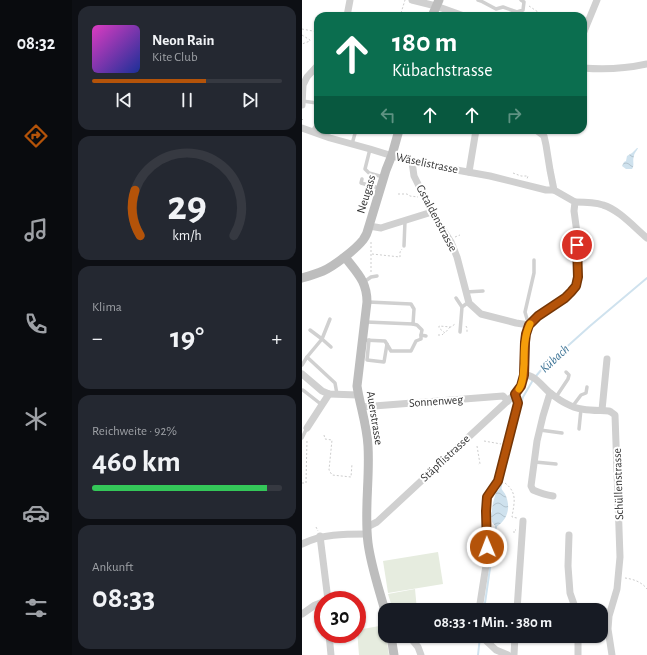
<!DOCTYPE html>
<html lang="de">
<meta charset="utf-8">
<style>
body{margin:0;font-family:"Alegreya Sans",sans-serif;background:#242831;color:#f1f3f6;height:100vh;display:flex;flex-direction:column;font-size:15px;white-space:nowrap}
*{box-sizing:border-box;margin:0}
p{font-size:13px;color:#9ea1a6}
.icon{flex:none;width:22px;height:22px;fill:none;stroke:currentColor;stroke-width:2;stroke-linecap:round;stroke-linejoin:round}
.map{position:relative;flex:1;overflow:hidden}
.panel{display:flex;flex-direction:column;gap:6px;padding:6px;background:#0d0f14;width:230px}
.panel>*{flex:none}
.banner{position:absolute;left:12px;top:12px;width:273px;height:122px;border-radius:12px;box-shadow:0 1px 3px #0004;background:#0b6e4f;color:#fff;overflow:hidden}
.speed{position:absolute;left:12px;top:591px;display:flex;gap:8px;font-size:20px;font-weight:700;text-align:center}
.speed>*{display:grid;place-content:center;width:52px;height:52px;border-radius:50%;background:#171b24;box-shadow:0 1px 3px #0004;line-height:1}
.speed .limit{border:6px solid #d22;background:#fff;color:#111}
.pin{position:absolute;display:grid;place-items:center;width:34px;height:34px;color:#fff;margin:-17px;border:2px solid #fff;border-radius:50%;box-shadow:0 1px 4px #0007}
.me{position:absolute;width:44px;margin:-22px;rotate:359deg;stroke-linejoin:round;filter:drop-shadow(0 0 3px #0008)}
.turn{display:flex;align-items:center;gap:14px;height:84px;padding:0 12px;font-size:18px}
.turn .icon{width:52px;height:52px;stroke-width:2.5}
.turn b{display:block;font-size:28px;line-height:34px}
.lanes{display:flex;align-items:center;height:38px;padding:0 12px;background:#0003;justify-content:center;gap:20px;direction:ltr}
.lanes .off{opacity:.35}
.big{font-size:30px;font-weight:600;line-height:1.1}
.panel .card{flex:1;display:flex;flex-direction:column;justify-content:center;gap:6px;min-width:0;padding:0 14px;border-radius:12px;background:#242831}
.panel .dial{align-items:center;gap:0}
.dial svg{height:104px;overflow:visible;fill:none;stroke:#363941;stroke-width:7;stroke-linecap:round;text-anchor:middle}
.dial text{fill:#f1f3f6;stroke:none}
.song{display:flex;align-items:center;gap:12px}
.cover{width:48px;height:48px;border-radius:6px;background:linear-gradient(135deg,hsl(310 70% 55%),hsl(230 70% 35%))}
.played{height:4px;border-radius:2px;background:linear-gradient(90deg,#b45309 60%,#363941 60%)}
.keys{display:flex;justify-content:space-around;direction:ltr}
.heat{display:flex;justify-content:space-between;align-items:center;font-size:22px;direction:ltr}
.charge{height:6px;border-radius:3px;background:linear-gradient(90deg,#34c759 92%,#363941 0)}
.trip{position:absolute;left:76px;top:603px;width:230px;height:40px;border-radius:12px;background:#171b24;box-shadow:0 1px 3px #0004;font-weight:600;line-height:40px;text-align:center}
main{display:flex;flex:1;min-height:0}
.menu{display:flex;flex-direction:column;width:72px;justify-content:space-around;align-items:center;background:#090b0e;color:#9ea1a6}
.menu .icon{width:28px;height:28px}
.menu .selected{color:#b45309}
.menu b{font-size:18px;color:#f1f3f6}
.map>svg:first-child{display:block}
.grass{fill:#e6ecdf}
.water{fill:url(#water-waves)}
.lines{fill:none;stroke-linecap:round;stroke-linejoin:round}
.stream{stroke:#cfe2ee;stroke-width:2}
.path{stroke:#cdcdcd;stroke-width:1;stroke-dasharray:2 2;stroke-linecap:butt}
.lane{stroke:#d0d0d0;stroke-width:3.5}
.street{stroke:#d0d0d0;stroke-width:7}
.secondary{stroke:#bdbdbd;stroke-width:9}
.route-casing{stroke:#753606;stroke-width:10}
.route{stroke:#b45309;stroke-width:7}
.slow{stroke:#f59e0b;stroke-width:7}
.labels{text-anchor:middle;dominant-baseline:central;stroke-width:4;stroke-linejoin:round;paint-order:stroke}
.street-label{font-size:12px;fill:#333;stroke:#fff}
.water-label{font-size:13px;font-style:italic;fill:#3f7597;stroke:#fff}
</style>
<main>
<nav class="menu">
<b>08:32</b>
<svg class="icon selected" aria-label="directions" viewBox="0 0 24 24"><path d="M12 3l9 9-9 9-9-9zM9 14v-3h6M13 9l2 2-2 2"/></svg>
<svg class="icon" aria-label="music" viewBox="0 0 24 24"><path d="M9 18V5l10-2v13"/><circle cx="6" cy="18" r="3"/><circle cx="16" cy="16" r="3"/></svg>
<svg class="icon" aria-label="phone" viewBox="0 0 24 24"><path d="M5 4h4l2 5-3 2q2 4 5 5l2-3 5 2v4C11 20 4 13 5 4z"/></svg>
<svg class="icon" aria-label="climate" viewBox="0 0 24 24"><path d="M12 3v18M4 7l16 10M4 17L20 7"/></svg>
<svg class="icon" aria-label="car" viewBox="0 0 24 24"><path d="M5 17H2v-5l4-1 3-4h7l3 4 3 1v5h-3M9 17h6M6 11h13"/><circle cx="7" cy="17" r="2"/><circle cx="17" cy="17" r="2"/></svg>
<svg class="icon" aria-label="filters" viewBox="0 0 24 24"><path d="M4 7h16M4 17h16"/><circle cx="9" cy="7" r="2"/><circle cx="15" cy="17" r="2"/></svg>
</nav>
<section class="panel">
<div class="card">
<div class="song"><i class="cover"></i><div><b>Neon Rain</b><p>Kite Club</p></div></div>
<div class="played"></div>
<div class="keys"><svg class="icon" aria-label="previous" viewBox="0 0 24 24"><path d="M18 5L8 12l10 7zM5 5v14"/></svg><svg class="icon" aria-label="pause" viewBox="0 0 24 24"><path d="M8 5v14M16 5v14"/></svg><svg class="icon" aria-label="next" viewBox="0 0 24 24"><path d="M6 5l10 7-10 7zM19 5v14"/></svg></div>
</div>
<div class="card dial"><svg viewBox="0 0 100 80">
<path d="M14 69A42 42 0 1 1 86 69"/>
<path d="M14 69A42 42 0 0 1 10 34" stroke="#b45309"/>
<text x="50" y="56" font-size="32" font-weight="700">29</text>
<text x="50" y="72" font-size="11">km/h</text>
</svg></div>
<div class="card"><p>Klima</p>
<div class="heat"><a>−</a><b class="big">19°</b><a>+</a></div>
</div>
<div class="card"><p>Reichweite · 92%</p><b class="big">460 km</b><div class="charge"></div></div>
<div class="card"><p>Ankunft</p><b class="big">08:33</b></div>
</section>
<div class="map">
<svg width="345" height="655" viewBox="0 0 345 655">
<defs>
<pattern id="water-waves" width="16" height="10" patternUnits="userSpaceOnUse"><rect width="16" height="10" fill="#cfe2ee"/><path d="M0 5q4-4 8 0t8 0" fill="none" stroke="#b2c2cd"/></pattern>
</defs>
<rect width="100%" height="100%" fill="#fff"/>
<!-- grass -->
<g class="grass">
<polygon points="136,552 141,584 86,593 81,561"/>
<polygon points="113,589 115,610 91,610 86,594"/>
<polygon points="83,625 83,636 84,636 87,655 57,655 55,630"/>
</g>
<!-- water -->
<g class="water">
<path d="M 335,148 L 336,148 C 335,151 332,153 332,156 C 330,161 333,165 330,169 L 324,169 L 320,166 L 322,162 L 324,161 L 325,156 L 330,153 Z"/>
<path d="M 199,488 C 200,490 203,493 204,496 C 209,509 205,520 194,527 L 190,522 L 189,515 L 191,503 L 194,492 Z"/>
</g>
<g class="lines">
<!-- stream -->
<g class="stream">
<polyline points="234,376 240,369 288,326 345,278"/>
<polyline points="219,404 221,397 231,380"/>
<polyline points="198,490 203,467"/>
<polyline points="182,610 194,526"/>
<polyline points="176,655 178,637"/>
</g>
<!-- path -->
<g class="path">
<polyline points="227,6 242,16"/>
<polyline points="99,13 103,0"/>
<polyline points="98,16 99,13 102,14"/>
<polyline points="0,29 16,32"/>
<polyline points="0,35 8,40 8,41 0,44"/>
<polyline points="0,119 1,120"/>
<polyline points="211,173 219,176 226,176 225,179"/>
<polyline points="96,194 105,194 108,196 116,197"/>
<polyline points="153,237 158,235"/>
<polyline points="70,254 98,257 98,252 100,249"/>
<polyline points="69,272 69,242"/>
<polyline points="164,326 165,328 165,333"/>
<polyline points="148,327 143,333 137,328 137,326 149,327 153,324"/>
<polyline points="136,335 140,335 142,333"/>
<polyline points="22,435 23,439 30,440 27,470 30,475 49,477 50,464"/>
<polyline points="182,441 199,444"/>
<polyline points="175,446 178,464 176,464"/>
<polyline points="0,483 4,483 5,440"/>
<path d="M 203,483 C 216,493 212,503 210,517 L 215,518"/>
<polyline points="14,527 16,531"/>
<polyline points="212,533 212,530 214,530"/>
<path d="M 323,578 C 331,579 340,582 345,589"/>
</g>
<!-- lane -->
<g class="lane">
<polyline points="176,0 179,1 194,9 201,7 215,12 221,10 222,2 219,0"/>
<polyline points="106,15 109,16"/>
<polyline points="0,101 15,103"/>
<polyline points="166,130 173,132"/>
<polyline points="10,131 16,123"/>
<polyline points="50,144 54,130 53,130"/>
<polyline points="68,149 63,169 67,173 81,177"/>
<polyline points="60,179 59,183 77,188"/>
<polyline points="102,246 103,221"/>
<polyline points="62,282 69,277 75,276"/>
<polyline points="164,292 181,291"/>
<polyline points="154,298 160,307"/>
<polyline points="64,322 111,324 112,309 109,304 66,302"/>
<polyline points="229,323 225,319 223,312 232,273 232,260"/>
<polyline points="111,324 115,325 120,330 119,335 124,336"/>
<polyline points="8,330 20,339 28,319"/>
<polyline points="158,332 160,307 164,304"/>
<polyline points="61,340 83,341 89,351 109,351 114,341 119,339 119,335"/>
<polyline points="67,340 65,360 82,362 85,344"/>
<polyline points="5,357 20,339 29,347"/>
<polyline points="0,365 5,357 33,383 35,394"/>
<polyline points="1,390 20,405"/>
<polyline points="254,397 266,379 267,375 264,372"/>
<polyline points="270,407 279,395 284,393 285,387"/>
<polyline points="277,429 279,409"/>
<polyline points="238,430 260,433"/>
<polyline points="0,438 5,428"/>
<polyline points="233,462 254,464"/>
</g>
<!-- street -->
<g class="street">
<polyline points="110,0 134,6 162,16"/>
<polyline points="45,16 48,0"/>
<polyline points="281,34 295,0"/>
<path d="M 281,68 C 304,70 322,69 345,64"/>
<polyline points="0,105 1,85 5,77 16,65"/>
<polyline points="0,128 28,138 68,149 110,162 188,176 244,190 252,190"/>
<polyline points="110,162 112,176 130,212 149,242 155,257 167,303 179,314 214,323 227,325"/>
<polyline points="167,172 174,130"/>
<path d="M 273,202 C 282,202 292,202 301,205 C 316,209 333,228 345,238"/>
<polyline points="67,226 79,228 85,226 130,212"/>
<polyline points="0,374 20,391 27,394 56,395"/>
<path d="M 222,375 C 232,374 240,386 247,392 C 252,396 258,401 265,404 C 277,411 293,410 307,411 L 309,412 L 313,415 L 318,557 L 315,589 L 307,616 L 306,629 L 310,655"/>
<path d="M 248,393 L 241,416 L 235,441 L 229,486 L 231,490 C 238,493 244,495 251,496"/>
<polyline points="59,407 201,396 206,401"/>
<polyline points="300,410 305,359"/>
<polyline points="5,428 27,394"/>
<polyline points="65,527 75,522 213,394 219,386 222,375 223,342 227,325 236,316 263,298 269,292 274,286 276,279 275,233 272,211 273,202 252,190 248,170 244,145 242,136 234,130"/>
<polyline points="267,535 266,566 268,593 274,610"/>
<polyline points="18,536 26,600"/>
<path d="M 0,544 C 20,534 42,534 65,534"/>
<polyline points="177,610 185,559 184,511 185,497 196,481 216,403 213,394"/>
<polyline points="215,610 221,521"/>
<polyline points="0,614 13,605 21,602"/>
<polyline points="27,634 29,655"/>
<polyline points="107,636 116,647 119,655"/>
<polyline points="179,636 194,650 206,655"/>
<polyline points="212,655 213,636"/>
<polyline points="276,655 276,636"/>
</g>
<!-- secondary -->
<g class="secondary">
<polyline points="130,16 137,0"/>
<path d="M 43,257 C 55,273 65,281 65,302 L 55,386 C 58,406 65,425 66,446 C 68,478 62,511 66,543 C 69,566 77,589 83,611"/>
<path d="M 0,278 C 7,276 14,274 21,271 C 32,266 53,250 61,240 C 64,236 66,231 67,226 L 84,170 L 90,155 L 97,130"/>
<polyline points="89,636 92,655"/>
</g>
</g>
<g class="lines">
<defs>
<polyline id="route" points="185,547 184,511 185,497 196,481 216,403 213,394 219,386 222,375 223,342 224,334 227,325 236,316 263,298 269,292 274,286 276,277 275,245"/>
</defs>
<!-- route casing -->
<use href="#route" class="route-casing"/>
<!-- route -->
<use href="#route" class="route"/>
<!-- slow -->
<path class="slow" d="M 217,389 C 222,381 221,373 222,364 C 222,351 222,336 228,324"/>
</g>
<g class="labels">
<!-- street labels -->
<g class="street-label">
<text transform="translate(125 163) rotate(12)">Wäselistrasse</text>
<text transform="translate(64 194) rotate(-73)">Neugass</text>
<text transform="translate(135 218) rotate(62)">Gstaldenstrasse</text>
<text transform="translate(134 401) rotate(-4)">Sonnenweg</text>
<text transform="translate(73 418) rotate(81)">Auerstrasse</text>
<text transform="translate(143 458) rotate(-43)">Stäpflistrasse</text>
<text transform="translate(316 484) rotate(-92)">Schüllenstrasse</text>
</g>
<!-- water labels -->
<g class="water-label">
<text transform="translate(253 359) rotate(-43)">Kübach</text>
</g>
</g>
</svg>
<div class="speed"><div class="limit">30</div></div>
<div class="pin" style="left:275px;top:245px;background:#d93025"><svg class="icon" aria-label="arrive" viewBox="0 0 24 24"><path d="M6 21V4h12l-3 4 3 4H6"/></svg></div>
<svg class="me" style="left:185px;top:547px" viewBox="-20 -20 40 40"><circle r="17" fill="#b45309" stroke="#fff" stroke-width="3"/><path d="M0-11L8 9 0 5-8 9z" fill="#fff"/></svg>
<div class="trip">08:33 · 1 Min. · 380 m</div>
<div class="banner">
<div class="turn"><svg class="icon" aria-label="ahead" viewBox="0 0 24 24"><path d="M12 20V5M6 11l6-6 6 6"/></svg><div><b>180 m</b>Kübachstrasse</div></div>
<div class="lanes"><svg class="icon off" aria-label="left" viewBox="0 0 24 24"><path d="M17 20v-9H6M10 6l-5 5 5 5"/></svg><svg class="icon" aria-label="ahead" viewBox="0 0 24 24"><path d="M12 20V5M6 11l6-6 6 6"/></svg><svg class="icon" aria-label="ahead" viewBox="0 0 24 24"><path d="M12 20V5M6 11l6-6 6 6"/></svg><svg class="icon off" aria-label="right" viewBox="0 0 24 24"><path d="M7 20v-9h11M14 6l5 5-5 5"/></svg></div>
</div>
</div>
</main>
